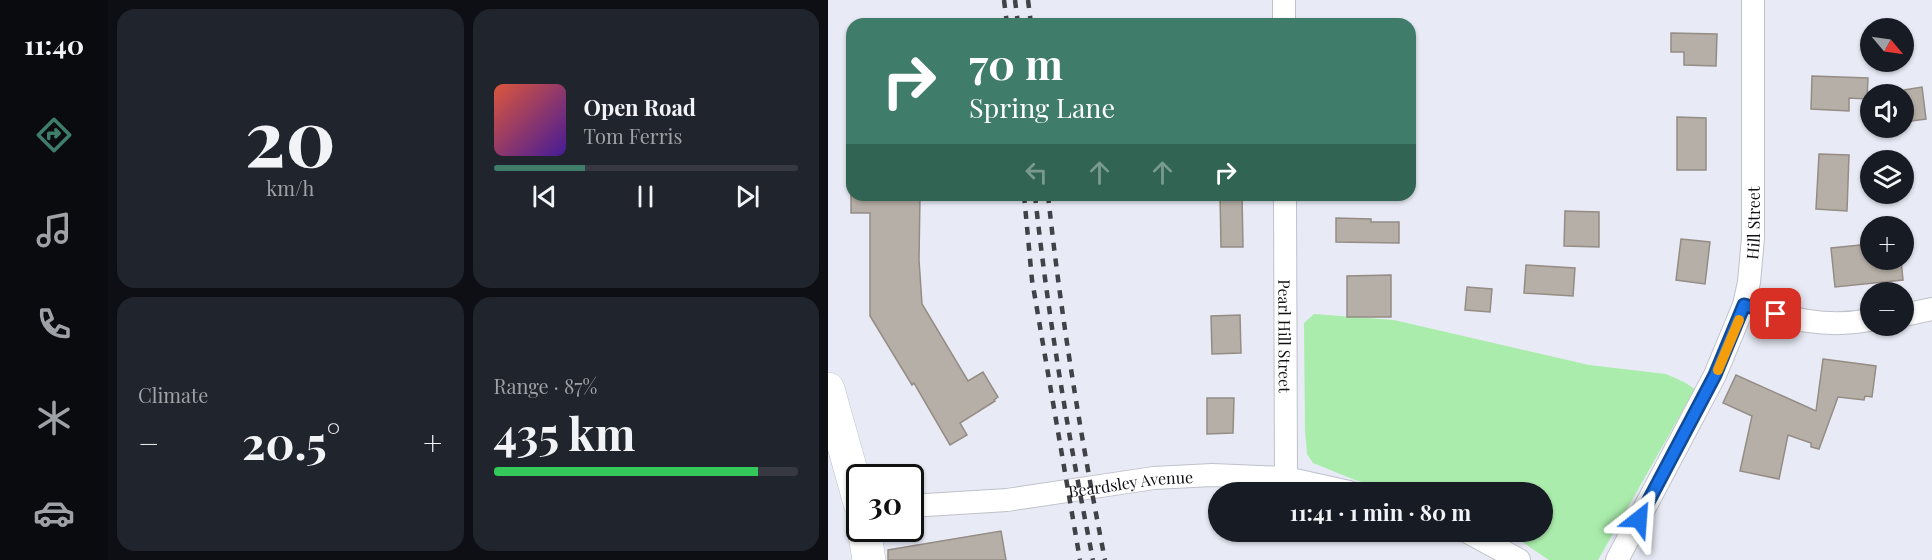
<!DOCTYPE html>
<meta charset="utf-8">
<style>
body{margin:0;font-family:"Playfair Display",serif;background:#20242c;color:#f1f3f6;height:100vh;display:flex;flex-direction:column;font-size:22px;white-space:nowrap}
*{box-sizing:border-box;margin:0}
p{font-size:20px;color:#9ea1a6}
.icon{flex:none;width:33px;height:33px;fill:none;stroke:currentColor;stroke-width:2;stroke-linecap:round;stroke-linejoin:round}
.map{position:relative;flex:1;overflow:hidden}
.side{display:flex;flex-direction:column;gap:9px;padding:9px;background:#0d0f14;width:720px}
.side>*{flex:none}
.top-card{position:absolute;left:18px;top:18px;width:570px;height:183px;border-radius:18px;box-shadow:0 2px 4px #0004;background:#3f7d6a;color:#fff;overflow:hidden}
.needle{width:39px;rotate:119deg}
.controls{position:absolute;left:1032px;top:18px;display:grid;gap:12px}
.controls a{display:grid;place-items:center;width:54px;height:54px;border-radius:50%;background:#171b24;box-shadow:0 2px 4px #0004;font-size:30px}
.speed{position:absolute;left:18px;top:464px;display:flex;gap:12px;font-size:30px;font-weight:700;text-align:center}
.speed>*{display:grid;place-content:center;width:78px;height:78px;border-radius:50%;background:#171b24;box-shadow:0 2px 4px #0004;line-height:1}
.speed .limit{border:3px solid #111;border-radius:9px;background:#fff;color:#111}
.pin{position:absolute;display:grid;place-items:center;width:51px;height:51px;color:#fff;margin:-26px;border-radius:12px;box-shadow:0 3px 9px #0006}
.me{position:absolute;width:66px;margin:-33px;rotate:28deg;stroke-linejoin:round;filter:drop-shadow(0 0 4px #0008)}
.turn{display:flex;align-items:center;gap:21px;height:126px;padding:0 24px;font-size:27px}
.turn .icon{width:78px;height:78px;stroke-width:2.5}
.turn b{display:block;font-size:42px;line-height:51px}
.lanes{display:flex;align-items:center;height:57px;padding:0 24px;background:#0003;justify-content:center;gap:30px;direction:ltr}
.lanes .off{opacity:.35}
.big{font-size:45px;font-weight:700;line-height:1.1}
.side .widget{flex:1;display:flex;flex-direction:column;justify-content:center;gap:9px;min-width:0;padding:0 21px;border-radius:18px;background:#20242c}
.side .dial{align-items:center;gap:0}
.dial b{font-size:78px;line-height:1}
.song{display:flex;align-items:center;gap:18px}
.cover{width:72px;height:72px;border-radius:9px;background:linear-gradient(135deg,hsl(10 70% 55%),hsl(260 70% 35%))}
.played{height:6px;border-radius:3px;background:linear-gradient(90deg,#3f7d6a 30%,#363941 30%)}
.keys{display:flex;justify-content:space-around;direction:ltr}
.heat{display:flex;justify-content:space-between;align-items:center;font-size:33px;direction:ltr}
.charge{height:9px;border-radius:4px;background:linear-gradient(90deg,#34c759 87%,#363941 0)}
.side .tiles{flex:1;display:grid;gap:9px;grid-template-columns:repeat(2,1fr)}
.trip{position:absolute;left:380px;top:482px;width:345px;height:60px;border-radius:30px;background:#171b24;box-shadow:0 2px 4px #0004;font-weight:700;line-height:60px;text-align:center}
main{display:flex;flex:1;min-height:0}
.tab-bar{display:flex;flex-direction:column;width:108px;justify-content:space-around;align-items:center;background:#090b0e;color:#9ea1a6}
.tab-bar .icon{width:42px;height:42px}
.tab-bar .active{color:#3f7d6a}
.tab-bar b{font-size:27px;color:#f1f3f6}
.map>svg:first-child{display:block}
.green{fill:#aaecab}
.building{fill:#b6afa7;stroke:#948c85;stroke-width:1.5}
.lines{fill:none;stroke-linecap:round;stroke-linejoin:round}
.minor-casing{stroke:#bfc1cb;stroke-width:24}
.secondary-casing{stroke:#bfc1cb;stroke-width:34}
.minor{stroke:#fff;stroke-width:22}
.secondary{stroke:#fff;stroke-width:33}
.rail{stroke:#414248;stroke-width:4.5;stroke-dasharray:8 8;stroke-linecap:butt}
.route-casing{stroke:#114b97;stroke-width:15}
.route{stroke:#1a73e8;stroke-width:10}
.slow{stroke:#f59e0b;stroke-width:10}
.labels{text-anchor:middle;dominant-baseline:central;stroke-width:4.5;stroke-linejoin:round;paint-order:stroke}
.street-label{font-size:16px;fill:#101014;stroke:#fff}
</style>
<main>
<nav class="tab-bar">
<b>11:40</b>
<svg class="icon active" aria-label="directions" viewBox="0 0 24 24"><path d="M12 3l9 9-9 9-9-9zM9 14v-3h6M13 9l2 2-2 2"/></svg>
<svg class="icon" aria-label="music" viewBox="0 0 24 24"><path d="M9 18V5l10-2v13"/><circle cx="6" cy="18" r="3"/><circle cx="16" cy="16" r="3"/></svg>
<svg class="icon" aria-label="phone" viewBox="0 0 24 24"><path d="M5 4h4l2 5-3 2q2 4 5 5l2-3 5 2v4C11 20 4 13 5 4z"/></svg>
<svg class="icon" aria-label="climate" viewBox="0 0 24 24"><path d="M12 3v18M4 7l16 10M4 17L20 7"/></svg>
<svg class="icon" aria-label="car" viewBox="0 0 24 24"><path d="M5 17H2v-5l4-1 3-4h7l3 4 3 1v5h-3M9 17h6M6 11h13"/><circle cx="7" cy="17" r="2"/><circle cx="17" cy="17" r="2"/></svg>
</nav>
<section class="side">
<div class="tiles">
<div class="widget dial"><b>20</b><p>km/h</p></div>
<div class="widget">
<div class="song"><i class="cover"></i><div><b>Open Road</b><p>Tom Ferris</p></div></div>
<div class="played"></div>
<div class="keys"><svg class="icon" aria-label="previous" viewBox="0 0 24 24"><path d="M18 5L8 12l10 7zM5 5v14"/></svg><svg class="icon" aria-label="pause" viewBox="0 0 24 24"><path d="M8 5v14M16 5v14"/></svg><svg class="icon" aria-label="next" viewBox="0 0 24 24"><path d="M6 5l10 7-10 7zM19 5v14"/></svg></div>
</div>
<div class="widget"><p>Climate</p>
<div class="heat"><a>−</a><b class="big">20.5°</b><a>+</a></div>
</div>
<div class="widget"><p>Range · 87%</p><b class="big">435 km</b><div class="charge"></div></div>
</div>
</section>
<div class="map">
<svg width="1104" height="560" viewBox="0 0 1104 560">
<rect width="100%" height="100%" fill="#e8ebf5"/>
<!-- green -->
<polygon class="green" points="486,314 566,320 761,365 838,374 856,382 867,389 770,560 721,560 678,531 714,531 714,492 570,492 527,480 485,463 479,454 477,430 476,323"/>
<!-- building -->
<g class="building">
<polygon points="843,33 889,34 888,66 856,65 856,52 843,52"/>
<polygon points="984,76 1040,78 1039,99 1021,98 1021,111 983,109"/>
<polygon points="1094,87 1098,119 1076,122 1076,90"/>
<polygon points="849,117 878,118 878,170 849,170"/>
<polygon points="991,154 1021,155 1019,211 988,209"/>
<polygon points="23,195 92,195 91,260 94,304 140,381 155,372 170,397 166,400 167,401 132,423 139,435 122,445 86,383 84,385 42,316 42,213 23,213"/>
<polygon points="392,195 414,195 415,247 393,247"/>
<polygon points="737,211 771,212 771,247 736,246"/>
<polygon points="508,218 543,219 543,222 571,222 571,243 508,242"/>
<polygon points="853,239 882,242 877,284 848,280"/>
<polygon points="1042,244 1042,260 1073,260 1075,280 1007,287 1003,248"/>
<polygon points="698,265 747,268 745,296 696,293"/>
<polygon points="563,275 563,317 519,317 519,276"/>
<polygon points="639,287 664,289 662,312 637,310"/>
<polygon points="412,315 413,353 384,354 383,316"/>
<polygon points="995,359 1048,366 1044,397 1037,396 1036,400 1010,397 991,449 983,447 983,443 960,435 951,479 912,471 924,416 895,403 908,375 988,411"/>
<polygon points="379,398 406,398 405,433 379,434"/>
<polygon points="173,531 178,560 60,560 60,550"/>
</g>
<g class="lines">
<defs>
<g id="minor">
<polyline points="456,0 456,24"/>
<path id="s1" d="M 457,195 L 458,478"/>
<path d="M 916,305 C 960,318 996,329 1042,320"/>
<polyline points="1076,315 1104,309"/>
<path id="s2" d="M 82,506 L 179,500 L 326,478 L 384,475 L 458,478 L 521,492"/>
<polyline points="638,531 691,560"/>
<path id="s3" d="M 789,560 L 887,375 L 916,305 L 921,282 L 925,238 L 925,0"/>
</g>
<g id="secondary">
<polyline points="0,389 32,503"/>
<polyline points="36,528 41,560"/>
</g>
</defs>
<!-- minor casing -->
<use href="#minor" class="minor-casing"/>
<!-- secondary casing -->
<use href="#secondary" class="secondary-casing"/>
<!-- minor -->
<use href="#minor" class="minor"/>
<!-- secondary -->
<use href="#secondary" class="secondary"/>
<!-- rail -->
<g class="rail">
<polyline points="176,0 179,24"/>
<polyline points="187,0 190,24"/>
<polyline points="200,0 203,24"/>
<polyline points="196,195 204,280 252,560"/>
<path d="M 207,195 C 220,318 241,439 265,560"/>
<path d="M 220,195 C 233,317 253,439 277,560"/>
</g>
</g>
<g class="lines">
<defs>
<polyline id="route" points="811,519 887,375 916,305 948,314"/>
</defs>
<!-- route casing -->
<use href="#route" class="route-casing"/>
<!-- route -->
<use href="#route" class="route"/>
<!-- slow -->
<polyline class="slow" points="890,370 911,320"/>
</g>
<g class="labels">
<!-- street labels -->
<g class="street-label">
<text stroke="none"><textPath href="#s3" startOffset="368">Hill Street</textPath></text>
<text stroke="none"><textPath href="#s1" startOffset="141">Pearl Hill Street</textPath></text>
<text stroke="none"><textPath href="#s2" startOffset="222">Beardsley Avenue</textPath></text>
</g>
</g>
</svg>
<div class="controls">
<a><svg class="needle" viewBox="-14 -14 28 28"><path d="M0-13l5 13h-10z" fill="#e53935"/><path d="M0 13l5-13h-10z" fill="#9ea1a6"/></svg></a>
<a><svg class="icon" aria-label="sound" viewBox="0 0 24 24"><path d="M4 9h4l5-4v14l-5-4H4zM17 9q2 3 0 6"/></svg></a>
<a><svg class="icon" aria-label="layers" viewBox="0 0 24 24"><path d="M12 4l9 5-9 5-9-5zM3 14l9 5 9-5"/></svg></a>
<a>+</a>
<a>−</a>
</div>
<div class="speed"><div class="limit">30</div></div>
<div class="pin" style="left:948px;top:314px;background:#d93025"><svg class="icon" aria-label="arrive" viewBox="0 0 24 24"><path d="M6 21V4h12l-3 4 3 4H6"/></svg></div>
<svg class="me" style="left:811px;top:519px" viewBox="-20 -20 40 40"><path d="M0-17L14 15 0 8-14 15z" fill="#1a73e8" stroke="#fff" stroke-width="4"/></svg>
<div class="trip">11:41 · 1 min · 80 m</div>
<div class="top-card">
<div class="turn"><svg class="icon" aria-label="right" viewBox="0 0 24 24"><path d="M7 20v-9h11M14 6l5 5-5 5"/></svg><div><b>70 m</b>Spring Lane</div></div>
<div class="lanes"><svg class="icon off" aria-label="left" viewBox="0 0 24 24"><path d="M17 20v-9H6M10 6l-5 5 5 5"/></svg><svg class="icon off" aria-label="ahead" viewBox="0 0 24 24"><path d="M12 20V5M6 11l6-6 6 6"/></svg><svg class="icon off" aria-label="ahead" viewBox="0 0 24 24"><path d="M12 20V5M6 11l6-6 6 6"/></svg><svg class="icon" aria-label="right" viewBox="0 0 24 24"><path d="M7 20v-9h11M14 6l5 5-5 5"/></svg></div>
</div>
</div>
</main>
